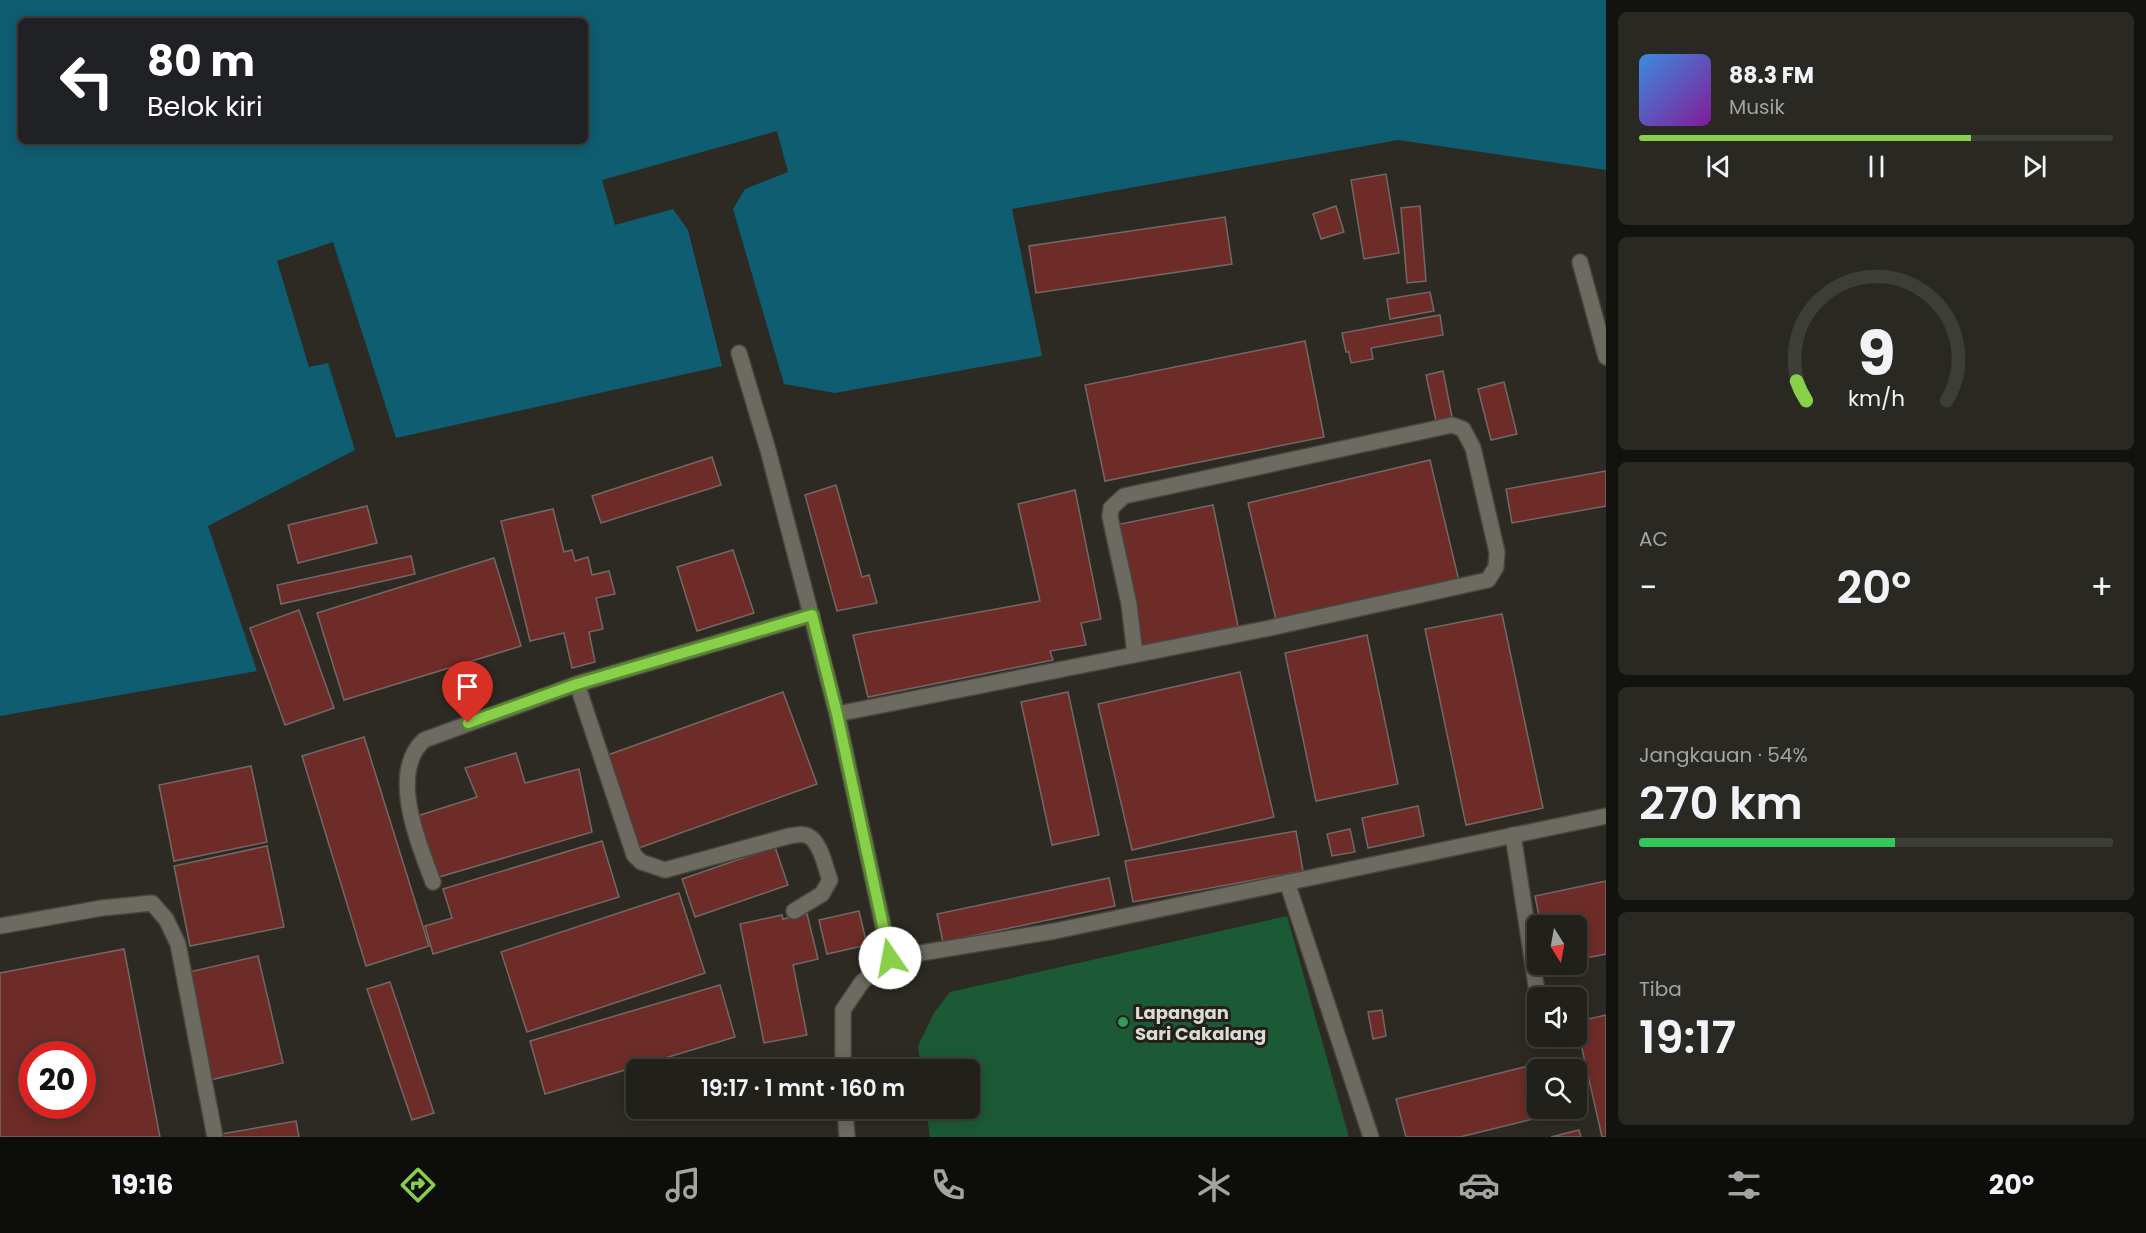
<!DOCTYPE html>
<html lang="id">
<meta charset="utf-8">
<style>
body{margin:0;font-family:Poppins,sans-serif;background:#292823;color:#f1f3f6;height:100vh;display:flex;flex-direction:column;font-size:22px;white-space:nowrap}
*{box-sizing:border-box;margin:0}
p{font-size:20px;color:#a2a3a2}
.icon{flex:none;width:33px;height:33px;fill:none;stroke:currentColor;stroke-width:2;stroke-linecap:round;stroke-linejoin:round}
.map{position:relative;flex:1;overflow:hidden}
.details{display:flex;flex-direction:column;gap:12px;padding:12px;background:#12120e;width:540px}
.details>*{flex:none}
.guide{position:absolute;left:18px;top:18px;width:570px;height:126px;border-radius:9px;box-shadow:0 3px 15px #0003,0 0 0 2px #3e3e39;background:#202124;color:#fff;overflow:hidden}
.needle{width:39px;rotate:169deg}
.buttons{position:absolute;left:1527px;top:915px;display:grid;gap:12px}
.buttons a{display:grid;place-items:center;width:60px;height:60px;border-radius:9px;background:#21201a;box-shadow:0 3px 15px #0003,0 0 0 2px #3e3e39;font-size:30px}
.speed{position:absolute;left:18px;top:1041px;display:flex;gap:12px;font-size:30px;font-weight:700;text-align:center}
.speed>*{display:grid;place-content:center;width:78px;height:78px;border-radius:50%;background:#21201a;box-shadow:0 3px 15px #0003,0 0 0 2px #3e3e39;line-height:1}
.speed .limit{border:9px solid #d22;background:#fff;color:#111}
.pin{position:absolute;display:grid;place-items:center;width:51px;height:51px;color:#fff;margin:-62px -26px;border-radius:50% 50% 50% 0;rotate:-45deg;box-shadow:0 0 6px #0007}
.pin .icon{rotate:45deg}
.me{position:absolute;width:66px;margin:-33px;rotate:348deg;stroke-linejoin:round;filter:drop-shadow(0 0 4px #0008)}
.turn{display:flex;align-items:center;gap:21px;height:126px;padding:0 30px;font-size:27px}
.turn .icon{width:78px;height:78px;stroke-width:2.5}
.turn b{display:block;font-size:42px;line-height:51px}
.big{font-size:45px;font-weight:600;line-height:1.1}
.details .tile{flex:1;display:flex;flex-direction:column;justify-content:center;gap:9px;min-width:0;padding:0 21px;border-radius:9px;background:#292823}
.details .dial{align-items:center;gap:0}
.dial svg{height:156px;overflow:visible;fill:none;stroke:#3e3e39;stroke-width:7;stroke-linecap:round;text-anchor:middle}
.dial text{fill:#f1f3f6;stroke:none}
.song{display:flex;align-items:center;gap:18px}
.cover{width:72px;height:72px;border-radius:9px;background:linear-gradient(135deg,hsl(210 70% 55%),hsl(290 70% 35%))}
.played{height:6px;border-radius:3px;background:linear-gradient(90deg,#88cf4a 70%,#3e3e39 70%)}
.keys{display:flex;justify-content:space-around;direction:ltr}
.heat{display:flex;justify-content:space-between;align-items:center;font-size:33px;direction:ltr}
.charge{height:9px;border-radius:4px;background:linear-gradient(90deg,#34c759 54%,#3e3e39 0)}
.trip{position:absolute;left:626px;top:1059px;width:354px;height:60px;border-radius:9px;background:#21201a;box-shadow:0 3px 15px #0003,0 0 0 2px #3e3e39;font-weight:600;line-height:60px;text-align:center}
.dock{display:flex;height:96px;justify-content:space-around;align-items:center;background:#0d0d0a;color:#a2a3a2}
.dock .icon{width:42px;height:42px}
.dock .current{color:#88cf4a}
.dock b{font-size:27px;color:#f1f3f6}
main{display:flex;flex:1;min-height:0}
.map>svg:first-child{display:block}
.green{fill:#1c5a36}
.water{fill:#0f5d70;fill-rule:evenodd}
.building{fill:#6d2c27;stroke:#736867;stroke-width:1.5;fill-rule:evenodd}
.lines{fill:none;stroke-linecap:round;stroke-linejoin:round}
.minor-casing{stroke:#48463f;stroke-width:18}
.minor{stroke:#6c6a61;stroke-width:15}
.route-casing{stroke:#588730;stroke-width:15}
.route{stroke:#88cf4a;stroke-width:10}
.leisure-dot{fill:#2e9e5b;stroke:#222019;stroke-width:2}
.labels{text-anchor:middle;dominant-baseline:central;stroke-width:6;stroke-linejoin:round;paint-order:stroke}
.poi-label{font-size:18px;font-weight:bold;fill:#dbdad4;stroke:#222019;text-anchor:start}
</style>
<main>
<div class="map">
<svg width="1606" height="1137" viewBox="0 0 1606 1137">
<rect width="100%" height="100%" fill="#2c2a22"/>
<!-- green -->
<polygon class="green" points="1287,916 1349,1137 930,1137 926,1109 969,1108 969,1070 921,1069 918,1046 934,1013 950,992"/>
<!-- water -->
<path class="water" d="M 0,0 L 1606,0 L 1606,170 L 1398,140 L 1012,209 L 1042,356 L 835,393 L 784,384 L 733,209 L 745,189 L 788,172 L 777,131 L 602,180 L 615,225 L 673,209 L 688,230 L 722,366 L 396,438 L 333,242 L 277,261 L 309,367 L 328,363 L 355,450 L 208,526 L 257,671 L 0,716 ZM 21,21 L 585,21 L 585,141 L 21,141 Z"/>
<!-- building -->
<g class="building">
<polygon points="1386,174 1399,253 1364,259 1351,180"/>
<polygon points="1336,206 1344,232 1321,239 1313,214"/>
<polygon points="1420,206 1426,281 1407,283 1401,208"/>
<polygon points="1225,217 1232,264 1036,293 1029,246"/>
<polygon points="1430,292 1434,311 1390,319 1387,299"/>
<polygon points="1440,315 1443,335 1371,348 1373,359 1351,363 1349,352 1346,352 1342,333"/>
<polygon points="1305,341 1324,437 1105,481 1085,385"/>
<polygon points="1443,371 1452,417 1436,421 1426,375"/>
<polygon points="1504,382 1517,434 1491,440 1478,389"/>
<polygon points="712,457 721,485 601,523 592,496"/>
<polygon points="1430,460 1459,581 1277,624 1248,503"/>
<polygon points="1606,471 1606,506 1512,523 1506,489"/>
<polygon points="836,485 862,577 869,575 877,603 837,611 805,495"/>
<polygon points="1075,490 1101,619 1081,623 1086,645 1050,651 1053,660 868,697 853,635 1040,601 1018,504"/>
<polygon points="1213,505 1238,626 1141,646 1116,525"/>
<polygon points="367,506 377,543 298,563 288,525"/>
<polygon points="553,509 564,552 572,550 575,561 588,557 592,575 609,571 615,594 596,598 603,629 589,632 595,662 572,668 564,633 530,641 501,521"/>
<polygon points="733,550 754,613 697,631 677,567"/>
<polygon points="411,556 415,574 281,604 277,585"/>
<polygon points="494,558 521,646 344,700 317,613"/>
<polygon points="299,610 334,708 285,725 250,628"/>
<polygon points="1502,614 1543,808 1466,825 1425,629"/>
<polygon points="1367,635 1398,784 1316,801 1285,653"/>
<polygon points="1240,672 1274,817 1132,850 1098,704"/>
<polygon points="783,692 817,784 639,848 605,756"/>
<polygon points="1068,692 1099,835 1052,845 1021,702"/>
<polygon points="364,737 429,946 366,966 302,756"/>
<polygon points="516,753 525,783 579,769 592,832 439,877 414,817 477,797 465,768"/>
<polygon points="251,766 267,842 174,861 159,785"/>
<polygon points="1418,806 1424,836 1368,848 1362,818"/>
<polygon points="1350,829 1355,852 1332,856 1327,834"/>
<polygon points="1296,831 1303,871 1133,902 1125,861"/>
<polygon points="602,841 619,897 433,954 425,926 452,918 443,889"/>
<polygon points="267,846 284,927 190,946 174,866"/>
<polygon points="775,847 788,885 695,917 682,879"/>
<polygon points="1109,878 1115,906 943,942 937,914"/>
<polygon points="1606,881 1606,954 1576,960 1576,926 1541,926 1535,896"/>
<polygon points="679,893 705,973 527,1032 501,952"/>
<polygon points="859,911 867,945 827,954 819,920"/>
<polygon points="807,914 818,959 793,965 807,1035 764,1043 740,924 782,915 783,919"/>
<path d="M 124,949 L 160,1137 L 0,1137 L 0,973 ZM 32,1054 L 82,1054 L 82,1106 L 32,1106 Z"/>
<polygon points="258,956 283,1063 210,1080 185,973"/>
<polygon points="390,982 434,1113 412,1120 367,989"/>
<polygon points="720,985 735,1037 545,1094 530,1041"/>
<polygon points="1382,1010 1386,1036 1373,1039 1368,1012"/>
<polygon points="1606,1015 1606,1137 1602,1137 1576,1022"/>
<polygon points="1552,1060 1554,1070 1538,1070 1538,1108 1564,1108 1565,1111 1460,1137 1406,1137 1396,1099"/>
<polygon points="769,1108 799,1108 799,1109 769,1114"/>
<polygon points="296,1121 299,1137 222,1137 221,1134"/>
<polygon points="1579,1130 1581,1137 1551,1137"/>
</g>
<g class="lines">
<defs>
<g id="minor">
<polyline points="1580,262 1606,357"/>
<polyline points="739,353 768,450 837,714 890,958"/>
<path d="M 577,684 L 634,855 L 641,862 L 665,870 L 789,836 C 795,835 803,833 808,836 C 821,842 825,867 830,880 L 822,894 L 794,911"/>
<polyline points="837,714 1270,628 1488,580 1496,567 1497,552 1473,448 1463,429 1452,425 1124,496 1111,508 1110,517 1129,604 1135,654"/>
<polyline points="1513,835 1538,998"/>
<path d="M 433,882 C 419,844 388,773 424,740 L 577,684 L 812,615"/>
<polyline points="1287,882 1371,1137"/>
<polyline points="0,926 102,908 152,903 166,919 178,944 215,1137"/>
<polyline points="1545,1036 1545,1040"/>
<polyline points="843,1070 843,1010 862,982 890,958 1055,931 1606,816"/>
<polyline points="845,1108 847,1137"/>
</g>
</defs>
<!-- minor casing -->
<use href="#minor" class="minor-casing"/>
<!-- minor -->
<use href="#minor" class="minor"/>
</g>
<g class="lines">
<defs>
<polyline id="route" points="468,723 577,684 812,615 837,714 890,958"/>
</defs>
<!-- route casing -->
<use href="#route" class="route-casing"/>
<!-- route -->
<use href="#route" class="route"/>
</g>
<!-- markers -->
<circle class="leisure-dot" cx="1123" cy="1022" r="6"/>
<g class="labels">
<!-- poi labels -->
<g class="poi-label">
<text x="1135" y="1012">Lapangan<tspan x="1135" dy="21">Sari Cakalang</tspan></text>
</g>
</g>
</svg>
<div class="buttons">
<a><svg class="needle" viewBox="-14 -14 28 28"><path d="M0-13l5 13h-10z" fill="#e53935"/><path d="M0 13l5-13h-10z" fill="#a2a3a2"/></svg></a>
<a><svg class="icon" aria-label="sound" viewBox="0 0 24 24"><path d="M4 9h4l5-4v14l-5-4H4zM17 9q2 3 0 6"/></svg></a>
<a><svg class="icon" aria-label="search" viewBox="0 0 24 24"><circle cx="10" cy="10" r="6"/><path d="M15 15l6 6"/></svg></a>
</div>
<div class="speed"><div class="limit">20</div></div>
<div class="pin" style="left:468px;top:723px;background:#d93025"><svg class="icon" aria-label="arrive" viewBox="0 0 24 24"><path d="M6 21V4h12l-3 4 3 4H6"/></svg></div>
<svg class="me" style="left:890px;top:958px" viewBox="-20 -20 40 40"><circle r="19" fill="#fff"/><path d="M0-13L10 11 0 6-10 11z" fill="#88cf4a"/></svg>
<div class="trip">19:17 · 1 mnt · 160 m</div>
<div class="guide">
<div class="turn"><svg class="icon" aria-label="left" viewBox="0 0 24 24"><path d="M17 20v-9H6M10 6l-5 5 5 5"/></svg><div><b>80 m</b>Belok kiri</div></div>
</div>
</div>
<section class="details">
<div class="tile">
<div class="song"><i class="cover"></i><div><b>88.3 FM</b><p>Musik</p></div></div>
<div class="played"></div>
<div class="keys"><svg class="icon" aria-label="previous" viewBox="0 0 24 24"><path d="M18 5L8 12l10 7zM5 5v14"/></svg><svg class="icon" aria-label="pause" viewBox="0 0 24 24"><path d="M8 5v14M16 5v14"/></svg><svg class="icon" aria-label="next" viewBox="0 0 24 24"><path d="M6 5l10 7-10 7zM19 5v14"/></svg></div>
</div>
<div class="tile dial"><svg viewBox="0 0 100 80">
<path d="M14 69A42 42 0 1 1 86 69"/>
<path d="M14 69A42 42 0 0 1 9 59" stroke="#88cf4a"/>
<text x="50" y="56" font-size="32" font-weight="700">9</text>
<text x="50" y="72" font-size="11">km/h</text>
</svg></div>
<div class="tile"><p>AC</p>
<div class="heat"><a>−</a><b class="big">20°</b><a>+</a></div>
</div>
<div class="tile"><p>Jangkauan · 54%</p><b class="big">270 km</b><div class="charge"></div></div>
<div class="tile"><p>Tiba</p><b class="big">19:17</b></div>
</section>
</main>
<nav class="dock">
<b>19:16</b>
<svg class="icon current" aria-label="directions" viewBox="0 0 24 24"><path d="M12 3l9 9-9 9-9-9zM9 14v-3h6M13 9l2 2-2 2"/></svg>
<svg class="icon" aria-label="music" viewBox="0 0 24 24"><path d="M9 18V5l10-2v13"/><circle cx="6" cy="18" r="3"/><circle cx="16" cy="16" r="3"/></svg>
<svg class="icon" aria-label="phone" viewBox="0 0 24 24"><path d="M5 4h4l2 5-3 2q2 4 5 5l2-3 5 2v4C11 20 4 13 5 4z"/></svg>
<svg class="icon" aria-label="climate" viewBox="0 0 24 24"><path d="M12 3v18M4 7l16 10M4 17L20 7"/></svg>
<svg class="icon" aria-label="car" viewBox="0 0 24 24"><path d="M5 17H2v-5l4-1 3-4h7l3 4 3 1v5h-3M9 17h6M6 11h13"/><circle cx="7" cy="17" r="2"/><circle cx="17" cy="17" r="2"/></svg>
<svg class="icon" aria-label="filters" viewBox="0 0 24 24"><path d="M4 7h16M4 17h16"/><circle cx="9" cy="7" r="2"/><circle cx="15" cy="17" r="2"/></svg>
<b>20°</b>
</nav>
